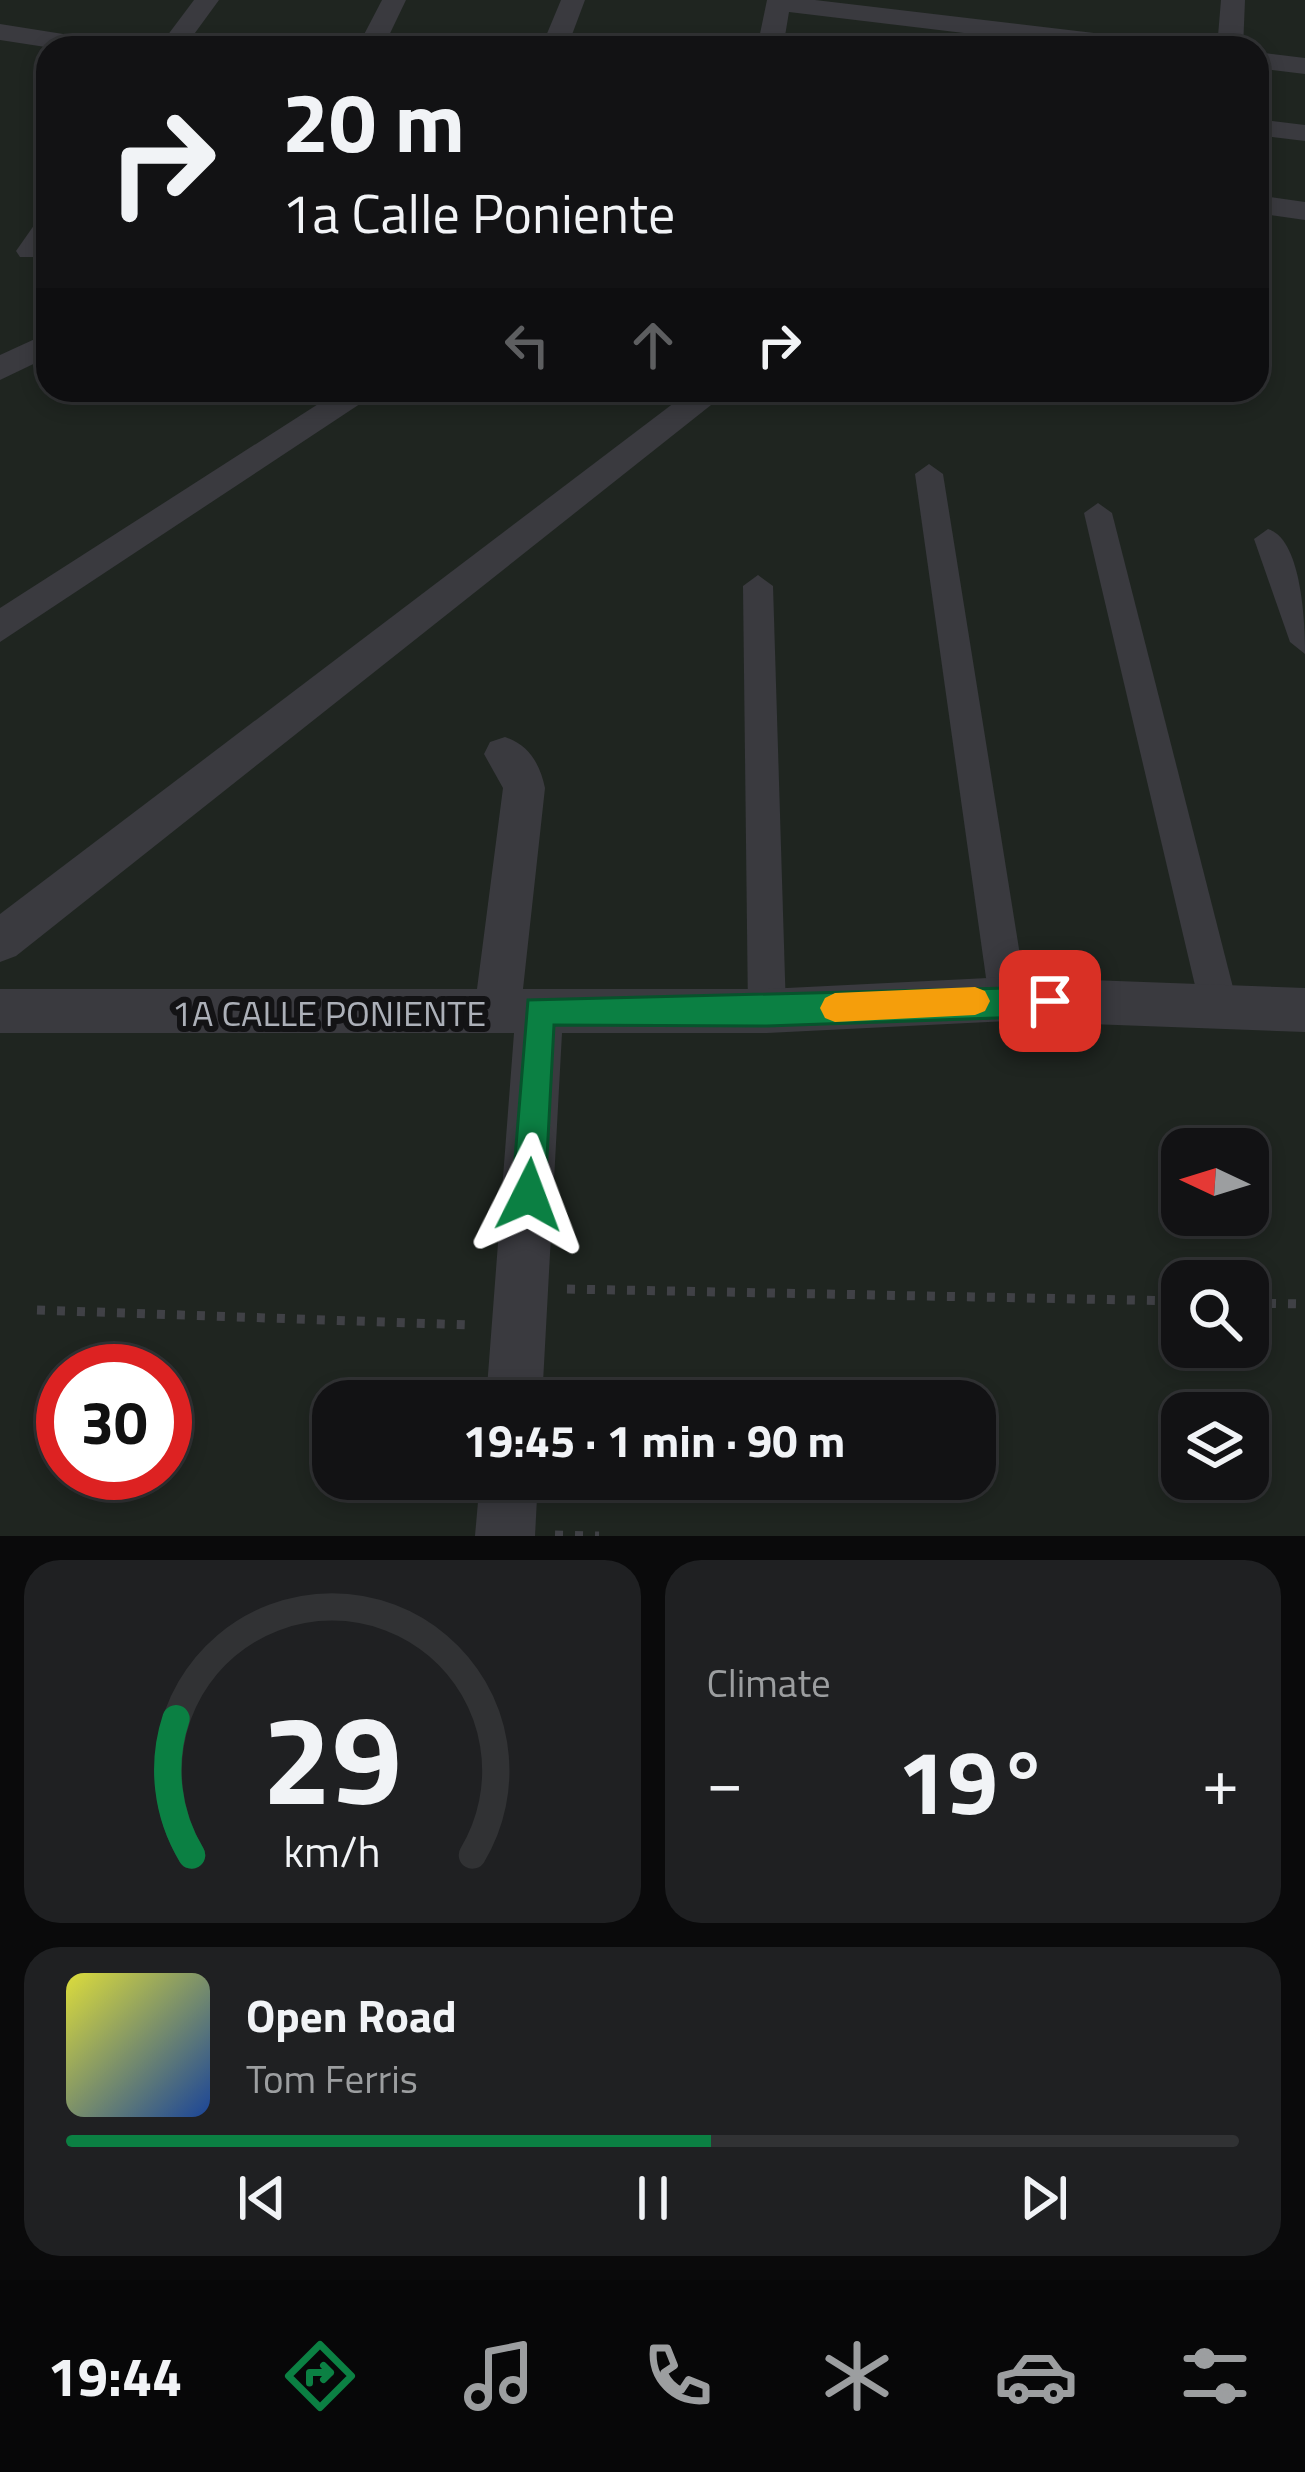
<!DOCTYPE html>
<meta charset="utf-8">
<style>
body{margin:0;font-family:"Titillium Web",sans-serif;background:#1f2022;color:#f1f3f6;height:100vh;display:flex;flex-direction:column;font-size:45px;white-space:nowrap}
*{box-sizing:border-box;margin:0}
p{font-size:39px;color:#9c9ea0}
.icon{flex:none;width:66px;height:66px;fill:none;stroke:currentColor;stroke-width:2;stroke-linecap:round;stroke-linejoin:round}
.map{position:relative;height:1536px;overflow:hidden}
.panel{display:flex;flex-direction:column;gap:24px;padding:24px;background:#0a0a0b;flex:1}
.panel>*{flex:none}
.guide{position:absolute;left:36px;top:36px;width:1233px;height:366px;border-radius:36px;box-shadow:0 6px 18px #0003,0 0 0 3px #313234;background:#121214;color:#f1f3f6;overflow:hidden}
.needle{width:78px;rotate:274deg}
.controls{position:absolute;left:1161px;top:1128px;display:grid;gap:24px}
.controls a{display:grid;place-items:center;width:108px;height:108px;border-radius:24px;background:#121214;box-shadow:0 6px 18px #0003,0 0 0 3px #313234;font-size:60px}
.speed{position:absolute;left:36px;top:1344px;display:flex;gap:24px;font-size:60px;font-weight:700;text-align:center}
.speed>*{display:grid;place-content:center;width:156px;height:156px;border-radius:50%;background:#121214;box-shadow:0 6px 18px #0003,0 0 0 3px #313234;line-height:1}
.speed .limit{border:18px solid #d22;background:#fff;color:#111}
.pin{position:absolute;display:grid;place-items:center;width:102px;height:102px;color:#fff;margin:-51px;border-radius:24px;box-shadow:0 6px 18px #0006}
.me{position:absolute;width:132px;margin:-66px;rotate:3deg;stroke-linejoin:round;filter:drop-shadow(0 0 9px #0008)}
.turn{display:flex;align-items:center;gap:42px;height:252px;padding:0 48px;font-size:54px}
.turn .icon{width:156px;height:156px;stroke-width:2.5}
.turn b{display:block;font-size:84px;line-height:102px}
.lanes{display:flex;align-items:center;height:114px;padding:0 48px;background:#0003;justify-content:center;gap:60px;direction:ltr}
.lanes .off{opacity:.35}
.big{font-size:90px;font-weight:700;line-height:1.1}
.panel .tile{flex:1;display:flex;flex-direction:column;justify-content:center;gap:18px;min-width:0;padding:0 42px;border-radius:36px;background:#1f2022}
.panel .dial{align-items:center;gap:0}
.dial svg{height:312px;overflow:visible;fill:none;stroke:#313234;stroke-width:7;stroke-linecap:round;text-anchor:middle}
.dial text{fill:#f1f3f6;stroke:none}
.song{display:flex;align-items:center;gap:36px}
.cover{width:144px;height:144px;border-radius:18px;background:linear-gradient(135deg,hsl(60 70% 55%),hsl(220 70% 35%))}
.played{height:12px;border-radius:6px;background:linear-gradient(90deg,#0b8043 55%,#313234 55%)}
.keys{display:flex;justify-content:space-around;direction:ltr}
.heat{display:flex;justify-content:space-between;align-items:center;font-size:66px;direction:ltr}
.panel .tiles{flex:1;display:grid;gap:24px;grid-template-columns:1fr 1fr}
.tile:last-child{grid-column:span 2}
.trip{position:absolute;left:312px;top:1380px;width:684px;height:120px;border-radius:36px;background:#121214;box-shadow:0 6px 18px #0003,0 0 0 3px #313234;font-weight:700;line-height:120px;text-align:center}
.menu{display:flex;height:192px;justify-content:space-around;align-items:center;background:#070708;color:#9c9ea0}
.menu .icon{width:84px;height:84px}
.menu .selected{color:#0b8043}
.menu b{font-size:54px;color:#f1f3f6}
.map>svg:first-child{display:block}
.green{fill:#1f2520;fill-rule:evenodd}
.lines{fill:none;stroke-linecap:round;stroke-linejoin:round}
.path{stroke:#404146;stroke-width:9;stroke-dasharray:8 12;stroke-linecap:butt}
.pedestrian{fill:#3a3a3f;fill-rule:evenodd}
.minor{fill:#3a3a3f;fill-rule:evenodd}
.route{fill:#0b8043;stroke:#07532c;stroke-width:3}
.slow{fill:#f59e0b}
.labels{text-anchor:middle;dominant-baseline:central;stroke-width:12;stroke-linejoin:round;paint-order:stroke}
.street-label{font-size:36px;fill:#acb0b8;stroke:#131315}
</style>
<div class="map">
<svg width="1305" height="1536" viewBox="0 0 1305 1536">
<rect width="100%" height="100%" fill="#18181a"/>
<!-- green -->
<path class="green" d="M 0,0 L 1305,0 L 1305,1536 L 0,1536 ZM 48,48 L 1257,48 L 1257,390 L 48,390 ZM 1182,1149 L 1248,1149 L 1248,1215 L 1182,1215 ZM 1182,1281 L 1248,1281 L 1248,1347 L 1182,1347 ZM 63,1371 L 165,1371 L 165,1473 L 63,1473 ZM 333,1401 L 975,1401 L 975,1479 L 333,1479 ZM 1182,1413 L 1248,1413 L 1248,1479 L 1182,1479 Z"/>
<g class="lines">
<!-- path -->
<g class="path">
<polyline points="567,1289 1182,1301"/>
<polyline points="1248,1303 1305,1304"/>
<polyline points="37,1310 470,1325"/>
<polyline points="555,1535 599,1536"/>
</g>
<!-- pedestrian -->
<g class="pedestrian">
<polygon points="929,464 943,474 1027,999 1021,1011 1008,1016 995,1011 989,999 915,474"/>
<polygon points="1098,503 1112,513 1239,1011 1233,1023 1220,1028 1207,1023 1201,1011 1084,513"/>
<path d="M 1268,529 C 1302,539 1305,624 1305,654 L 1290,642 L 1254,539 Z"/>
<polygon points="758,575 773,586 786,1011 780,1023 767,1028 754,1023 748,1011 743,586"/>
</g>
<!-- minor -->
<g class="minor">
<polygon points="194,0 219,0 184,48 158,48"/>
<polygon points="382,0 406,0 383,48 357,48"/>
<polygon points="561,0 585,0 567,48 541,48"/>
<polygon points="767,0 815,0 1153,40 1166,48 1089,48 789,12 783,48 757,48"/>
<polygon points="1221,0 1245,0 1243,48 1217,48"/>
<polygon points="0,24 101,40 114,48 52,48 0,40"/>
<polygon points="1257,52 1305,58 1305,74 1257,68"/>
<polygon points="1257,119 1305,125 1305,141 1257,135"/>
<polygon points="1257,195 1305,202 1305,220 1257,213"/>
<polygon points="48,218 48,248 42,257 20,257 16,251 37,221"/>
<polygon points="48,333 48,357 0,380 0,355"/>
<polygon points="340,390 381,390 0,642 0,608"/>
<polygon points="691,390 730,390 16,956 0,962 0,914"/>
<path d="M 505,737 C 529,745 540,764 545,788 L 523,989 L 767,989 L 1008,977 L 1305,988 L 1305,1032 L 1008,1021 L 767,1033 L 562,1033 L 542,1401 L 486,1401 L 514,1033 L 0,1033 L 0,989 L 477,989 L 503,788 L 484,754 L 490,742 Z"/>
<polygon points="480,1479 538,1479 535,1536 475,1536"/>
</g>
</g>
<!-- route -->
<polygon class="route" points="1050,987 1061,991 1066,1001 1061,1011 1050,1016 767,1026 554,1025 545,1195 540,1207 529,1212 517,1207 512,1195 528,1000"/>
<!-- slow -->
<polygon class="slow" points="975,987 985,991 990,1001 985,1011 975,1015 835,1022 825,1018 820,1008 825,998 835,993"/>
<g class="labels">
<!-- street labels -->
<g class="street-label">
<text x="329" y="1012">1A CALLE PONIENTE</text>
</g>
</g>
</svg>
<div class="controls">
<a><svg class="needle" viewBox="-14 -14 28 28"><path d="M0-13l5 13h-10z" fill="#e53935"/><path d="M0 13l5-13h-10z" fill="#9c9ea0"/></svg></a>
<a><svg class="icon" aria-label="search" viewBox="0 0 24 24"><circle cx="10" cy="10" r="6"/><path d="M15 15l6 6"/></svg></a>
<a><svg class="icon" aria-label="layers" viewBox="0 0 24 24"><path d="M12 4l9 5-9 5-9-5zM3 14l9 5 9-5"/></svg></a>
</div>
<div class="speed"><div class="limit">30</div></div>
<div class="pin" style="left:1050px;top:1001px;background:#d93025"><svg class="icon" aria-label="arrive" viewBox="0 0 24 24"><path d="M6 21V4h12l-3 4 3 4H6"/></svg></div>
<svg class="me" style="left:529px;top:1195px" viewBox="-20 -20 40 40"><path d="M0-17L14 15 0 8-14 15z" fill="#0b8043" stroke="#fff" stroke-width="4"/></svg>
<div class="trip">19:45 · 1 min · 90 m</div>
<div class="guide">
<div class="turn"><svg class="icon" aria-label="right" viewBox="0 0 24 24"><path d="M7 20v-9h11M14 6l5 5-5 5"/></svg><div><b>20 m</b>1a Calle Poniente</div></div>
<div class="lanes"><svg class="icon off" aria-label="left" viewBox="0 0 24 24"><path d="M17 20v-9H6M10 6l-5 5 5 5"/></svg><svg class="icon off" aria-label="ahead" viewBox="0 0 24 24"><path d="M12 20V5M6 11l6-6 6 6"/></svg><svg class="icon" aria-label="right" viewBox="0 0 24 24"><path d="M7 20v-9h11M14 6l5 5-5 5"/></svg></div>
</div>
</div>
<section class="panel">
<div class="tiles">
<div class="tile dial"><svg viewBox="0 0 100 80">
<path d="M14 69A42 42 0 1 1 86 69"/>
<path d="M14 69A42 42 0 0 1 10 34" stroke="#0b8043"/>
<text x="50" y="56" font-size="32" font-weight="700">29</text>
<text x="50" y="72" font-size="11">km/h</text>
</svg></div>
<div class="tile"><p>Climate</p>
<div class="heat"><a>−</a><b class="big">19°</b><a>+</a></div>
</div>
<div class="tile">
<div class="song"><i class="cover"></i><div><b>Open Road</b><p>Tom Ferris</p></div></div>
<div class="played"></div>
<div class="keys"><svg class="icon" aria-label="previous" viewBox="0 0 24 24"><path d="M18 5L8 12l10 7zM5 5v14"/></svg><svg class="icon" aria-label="pause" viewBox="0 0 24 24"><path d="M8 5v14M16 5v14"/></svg><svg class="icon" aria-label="next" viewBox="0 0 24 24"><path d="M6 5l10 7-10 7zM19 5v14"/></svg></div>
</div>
</div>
</section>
<nav class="menu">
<b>19:44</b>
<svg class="icon selected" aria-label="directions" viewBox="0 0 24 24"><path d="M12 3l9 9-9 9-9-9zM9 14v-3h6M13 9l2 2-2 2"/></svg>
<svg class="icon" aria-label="music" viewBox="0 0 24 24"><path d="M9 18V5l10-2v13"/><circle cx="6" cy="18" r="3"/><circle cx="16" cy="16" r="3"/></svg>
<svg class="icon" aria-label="phone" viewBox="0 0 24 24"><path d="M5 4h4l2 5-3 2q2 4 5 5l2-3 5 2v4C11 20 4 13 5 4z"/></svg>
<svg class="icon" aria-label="climate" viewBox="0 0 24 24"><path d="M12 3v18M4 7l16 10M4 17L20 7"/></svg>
<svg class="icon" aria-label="car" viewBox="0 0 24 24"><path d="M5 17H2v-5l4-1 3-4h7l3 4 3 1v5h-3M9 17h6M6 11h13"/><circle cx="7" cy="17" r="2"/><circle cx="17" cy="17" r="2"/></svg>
<svg class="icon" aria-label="filters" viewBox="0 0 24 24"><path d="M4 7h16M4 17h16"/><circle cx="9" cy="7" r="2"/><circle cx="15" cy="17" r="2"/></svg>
</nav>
